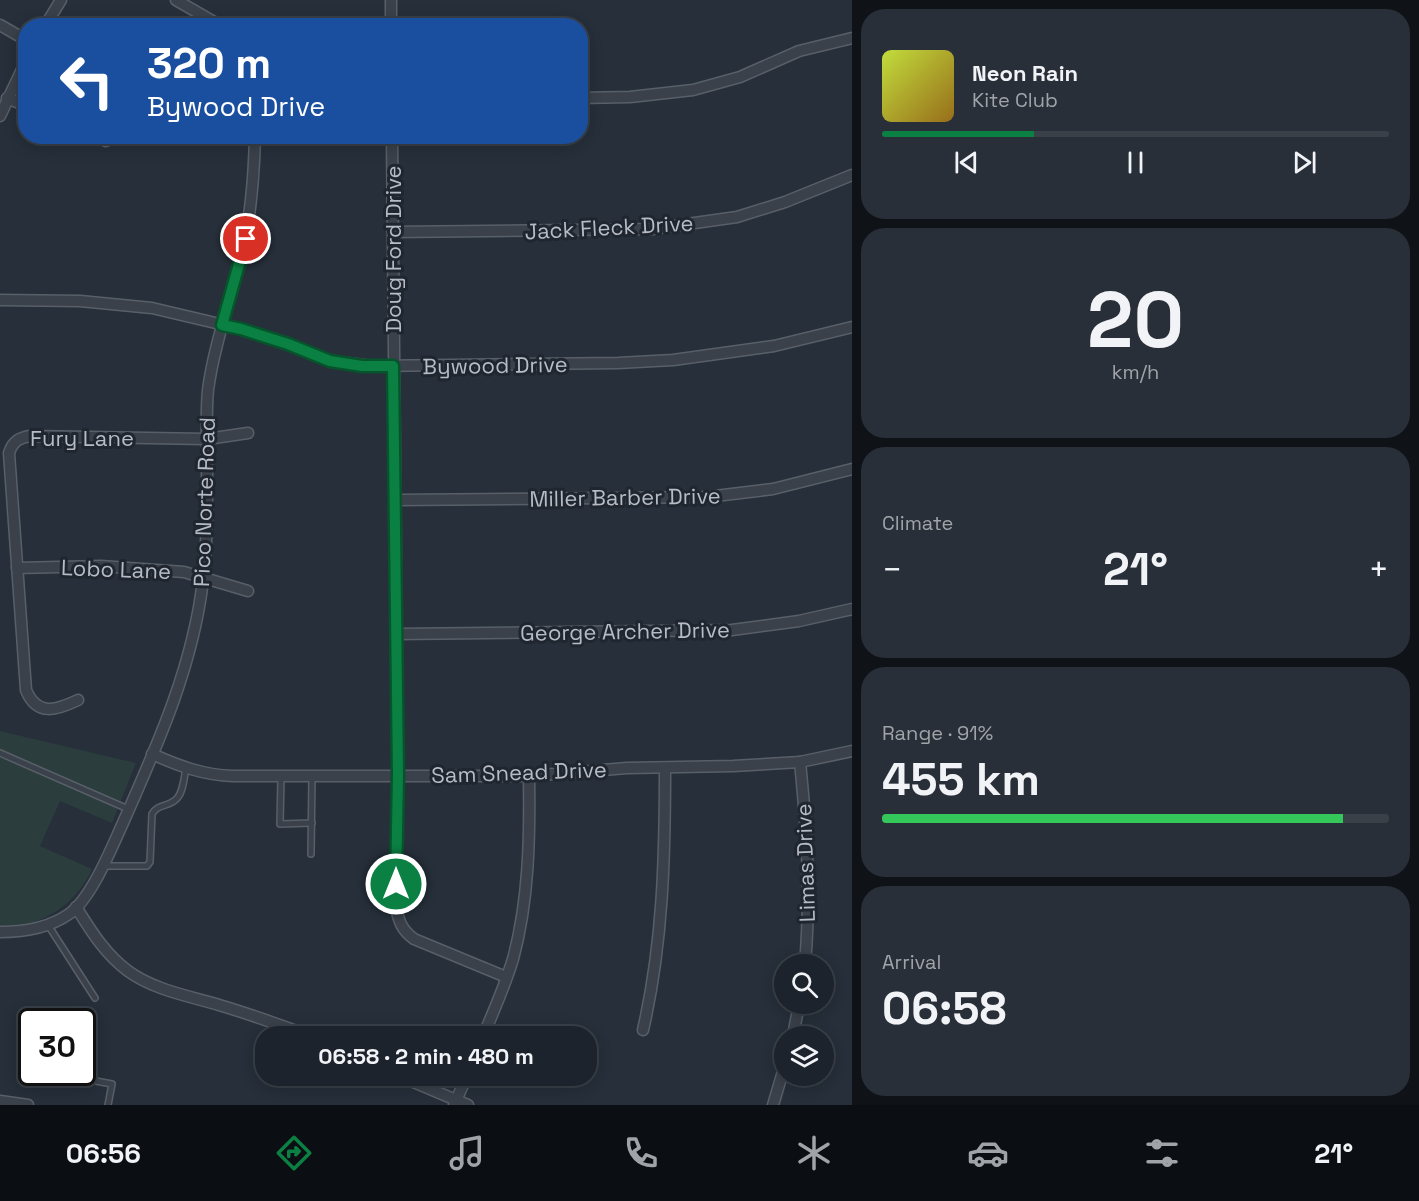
<!DOCTYPE html>
<meta charset="utf-8">
<style>
body{margin:0;font-family:"Space Grotesk",sans-serif;background:#292f38;color:#f1f3f6;height:100vh;display:flex;flex-direction:column;font-size:22px;white-space:nowrap}
*{box-sizing:border-box;margin:0}
p{font-size:20px;color:#a0a4a9}
.icon{flex:none;width:33px;height:33px;fill:none;stroke:currentColor;stroke-width:2;stroke-linecap:round;stroke-linejoin:round}
.map{position:relative;flex:1;overflow:hidden}
.sheet{display:flex;flex-direction:column;gap:9px;padding:9px;background:#0f1318;width:567px}
.sheet>*{flex:none}
.banner{position:absolute;left:18px;top:18px;width:570px;height:126px;border-radius:24px;box-shadow:0 3px 15px #0003,0 0 0 2px #3a4048;background:#1a4fa0;color:#fff;overflow:hidden}
.controls{position:absolute;left:774px;top:954px;display:grid;gap:12px}
.controls a{display:grid;place-items:center;width:60px;height:60px;border-radius:50%;background:#1c232c;box-shadow:0 3px 15px #0003,0 0 0 2px #3a4048;font-size:30px}
.speed{position:absolute;left:18px;top:1008px;display:flex;gap:12px;font-size:30px;font-weight:700;text-align:center}
.speed>*{display:grid;place-content:center;width:78px;height:78px;border-radius:50%;background:#1c232c;box-shadow:0 3px 15px #0003,0 0 0 2px #3a4048;line-height:1}
.speed .limit{border:3px solid #111;border-radius:9px;background:#fff;color:#111}
.pin{position:absolute;display:grid;place-items:center;width:51px;height:51px;color:#fff;margin:-26px;border:3px solid #fff;border-radius:50%;box-shadow:0 2px 6px #0007}
.me{position:absolute;width:66px;margin:-33px;rotate:0deg;stroke-linejoin:round;filter:drop-shadow(0 0 4px #0008)}
.turn{display:flex;align-items:center;gap:21px;height:126px;padding:0 30px;font-size:27px}
.turn .icon{width:78px;height:78px;stroke-width:2.5}
.turn b{display:block;font-size:42px;line-height:51px}
.big{font-size:45px;font-weight:700;line-height:1.1}
.sheet .card{flex:1;display:flex;flex-direction:column;justify-content:center;gap:9px;min-width:0;padding:0 21px;border-radius:24px;background:#292f38}
.sheet .dial{align-items:center;gap:0}
.dial b{font-size:78px;line-height:1}
.song{display:flex;align-items:center;gap:18px}
.cover{width:72px;height:72px;border-radius:9px;background:linear-gradient(135deg,hsl(70 70% 55%),hsl(40 70% 35%))}
.played{height:6px;border-radius:3px;background:linear-gradient(90deg,#0b8043 30%,#3a4048 30%)}
.keys{display:flex;justify-content:space-around;direction:ltr}
.heat{display:flex;justify-content:space-between;align-items:center;font-size:33px;direction:ltr}
.charge{height:9px;border-radius:4px;background:linear-gradient(90deg,#34c759 91%,#3a4048 0)}
.trip{position:absolute;left:255px;top:1026px;width:342px;height:60px;border-radius:24px;background:#1c232c;box-shadow:0 3px 15px #0003,0 0 0 2px #3a4048;font-weight:700;line-height:60px;text-align:center}
.tabs{display:flex;height:96px;justify-content:space-around;align-items:center;background:#0b0e12;color:#a0a4a9}
.tabs .icon{width:42px;height:42px}
.tabs .on{color:#0b8043}
.tabs b{font-size:27px;color:#f1f3f6}
main{display:flex;flex:1;min-height:0}
.map>svg:first-child{display:block}
.green{fill:#2b3d3d}
.lines{fill:none;stroke-linecap:round;stroke-linejoin:round}
.lane-casing{stroke:#585f68;stroke-width:8}
.street-casing{stroke:#585f68;stroke-width:13}
.lane{stroke:#3a414a;stroke-width:5}
.street{stroke:#3a414a;stroke-width:10}
.route-casing{stroke:#07532c;stroke-width:15}
.route{stroke:#0b8043;stroke-width:10}
.labels{text-anchor:middle;dominant-baseline:central;stroke-width:6;stroke-linejoin:round;paint-order:stroke}
.street-label{font-size:22px;fill:#b5bcc6;stroke:#1f262f}
</style>
<main>
<div class="map">
<svg width="852" height="1105" viewBox="0 0 852 1105">
<rect width="100%" height="100%" fill="#262f3a"/>
<!-- green -->
<path class="green" d="M 0,731 L 136,763 L 112,823 L 60,801 L 40,846 L 92,869 C 81,894 57,917 29,923 C 19,925 9,925 0,926 Z"/>
<g class="lines">
<defs>
<g id="lane">
<polyline points="0,753 128,809"/>
<polyline points="281,777 280,824 312,823"/>
<polyline points="311,854 312,776"/>
<path d="M 103,866 L 147,866 L 150,862 L 152,814 C 158,804 166,807 174,801 C 183,796 184,778 186,768"/>
<polyline points="48,925 95,998"/>
<polyline points="30,1069 32,1070"/>
<polyline points="47,1072 112,1084 108,1105"/>
</g>
<g id="street">
<polyline points="176,0 221,26"/>
<polyline points="391,0 391,26"/>
<polyline points="0,25 26,40"/>
<polyline points="45,26 61,0"/>
<polyline points="7,98 26,106"/>
<polyline points="580,98 630,97 693,90 740,77 799,51 852,38"/>
<polyline points="0,116 26,61"/>
<polyline points="95,136 106,141"/>
<path d="M 392,136 L 398,775 L 396,908 C 399,922 402,930 414,939 L 506,977"/>
<polyline points="393,232 652,229 737,217 785,202 852,175"/>
<polyline points="0,300 80,301 152,308 241,329 288,344 330,361 372,366 618,363 673,360 774,346 852,327"/>
<polyline points="395,500 707,497 773,489 852,469"/>
<polyline points="17,568 101,566 184,572 248,591"/>
<polyline points="396,634 732,630 799,621 852,609"/>
<path d="M 78,700 C 57,710 37,717 26,690 L 9,453 C 13,441 19,438 30,436 L 207,439 L 248,433"/>
<path d="M 152,754 C 179,766 203,775 233,776 L 529,776 L 627,768 L 733,766 L 800,762 L 852,751"/>
<path d="M 800,762 C 807,832 811,894 805,964"/>
<path d="M 76,907 C 91,931 105,954 128,971 C 154,990 189,996 219,1005 C 250,1014 280,1025 310,1036"/>
<path d="M 0,932 C 24,932 49,928 69,914 C 91,899 111,849 122,825 C 157,746 193,667 203,580 C 208,537 207,493 207,449 C 207,429 206,410 208,390 C 214,345 230,302 241,258 C 251,218 254,178 255,136"/>
<path d="M 643,1030 C 663,943 665,857 665,768"/>
<path d="M 483,1036 C 494,1011 505,985 513,959 C 529,900 530,837 529,776"/>
<polyline points="793,1036 799,1004"/>
<polyline points="399,1076 468,1105"/>
<polyline points="0,1101 28,1105"/>
<polyline points="454,1105 467,1076"/>
<polyline points="773,1105 784,1068"/>
</g>
</defs>
<!-- lane casing -->
<use href="#lane" class="lane-casing"/>
<!-- street casing -->
<use href="#street" class="street-casing"/>
<!-- lane -->
<use href="#lane" class="lane"/>
<!-- street -->
<use href="#street" class="street"/>
</g>
<g class="lines">
<defs>
<polyline id="route" points="246,239 222,325 241,329 288,344 330,361 362,366 393,366 398,775 396,884"/>
</defs>
<!-- route casing -->
<use href="#route" class="route-casing"/>
<!-- route -->
<use href="#route" class="route"/>
</g>
<g class="labels">
<!-- street labels -->
<g class="street-label">
<text transform="translate(609 227) rotate(-3)">Jack Fleck Drive</text>
<text transform="translate(393 249) rotate(-90)">Doug Ford Drive</text>
<text transform="translate(495 365) rotate(-1)">Bywood Drive</text>
<text x="82" y="438">Fury Lane</text>
<text transform="translate(625 497) rotate(-1)">Miller Barber Drive</text>
<text transform="translate(204 502) rotate(-88)">Pico Norte Road</text>
<text transform="translate(116 569) rotate(2)">Lobo Lane</text>
<text transform="translate(625 631) rotate(-1)">George Archer Drive</text>
<text transform="translate(519 772) rotate(-2)">Sam Snead Drive</text>
<text transform="translate(805 863) rotate(-92)">Limas Drive</text>
</g>
</g>
</svg>
<div class="controls">
<a><svg class="icon" aria-label="search" viewBox="0 0 24 24"><circle cx="10" cy="10" r="6"/><path d="M15 15l6 6"/></svg></a>
<a><svg class="icon" aria-label="layers" viewBox="0 0 24 24"><path d="M12 4l9 5-9 5-9-5zM3 14l9 5 9-5"/></svg></a>
</div>
<div class="speed"><div class="limit">30</div></div>
<div class="pin" style="left:246px;top:239px;background:#d93025"><svg class="icon" aria-label="arrive" viewBox="0 0 24 24"><path d="M6 21V4h12l-3 4 3 4H6"/></svg></div>
<svg class="me" style="left:396px;top:884px" viewBox="-20 -20 40 40"><circle r="17" fill="#0b8043" stroke="#fff" stroke-width="3"/><path d="M0-11L8 9 0 5-8 9z" fill="#fff"/></svg>
<div class="trip">06:58 · 2 min · 480 m</div>
<div class="banner">
<div class="turn"><svg class="icon" aria-label="left" viewBox="0 0 24 24"><path d="M17 20v-9H6M10 6l-5 5 5 5"/></svg><div><b>320 m</b>Bywood Drive</div></div>
</div>
</div>
<section class="sheet">
<div class="card">
<div class="song"><i class="cover"></i><div><b>Neon Rain</b><p>Kite Club</p></div></div>
<div class="played"></div>
<div class="keys"><svg class="icon" aria-label="previous" viewBox="0 0 24 24"><path d="M18 5L8 12l10 7zM5 5v14"/></svg><svg class="icon" aria-label="pause" viewBox="0 0 24 24"><path d="M8 5v14M16 5v14"/></svg><svg class="icon" aria-label="next" viewBox="0 0 24 24"><path d="M6 5l10 7-10 7zM19 5v14"/></svg></div>
</div>
<div class="card dial"><b>20</b><p>km/h</p></div>
<div class="card"><p>Climate</p>
<div class="heat"><a>−</a><b class="big">21°</b><a>+</a></div>
</div>
<div class="card"><p>Range · 91%</p><b class="big">455 km</b><div class="charge"></div></div>
<div class="card"><p>Arrival</p><b class="big">06:58</b></div>
</section>
</main>
<nav class="tabs">
<b>06:56</b>
<svg class="icon on" aria-label="directions" viewBox="0 0 24 24"><path d="M12 3l9 9-9 9-9-9zM9 14v-3h6M13 9l2 2-2 2"/></svg>
<svg class="icon" aria-label="music" viewBox="0 0 24 24"><path d="M9 18V5l10-2v13"/><circle cx="6" cy="18" r="3"/><circle cx="16" cy="16" r="3"/></svg>
<svg class="icon" aria-label="phone" viewBox="0 0 24 24"><path d="M5 4h4l2 5-3 2q2 4 5 5l2-3 5 2v4C11 20 4 13 5 4z"/></svg>
<svg class="icon" aria-label="climate" viewBox="0 0 24 24"><path d="M12 3v18M4 7l16 10M4 17L20 7"/></svg>
<svg class="icon" aria-label="car" viewBox="0 0 24 24"><path d="M5 17H2v-5l4-1 3-4h7l3 4 3 1v5h-3M9 17h6M6 11h13"/><circle cx="7" cy="17" r="2"/><circle cx="17" cy="17" r="2"/></svg>
<svg class="icon" aria-label="filters" viewBox="0 0 24 24"><path d="M4 7h16M4 17h16"/><circle cx="9" cy="7" r="2"/><circle cx="15" cy="17" r="2"/></svg>
<b>21°</b>
</nav>
